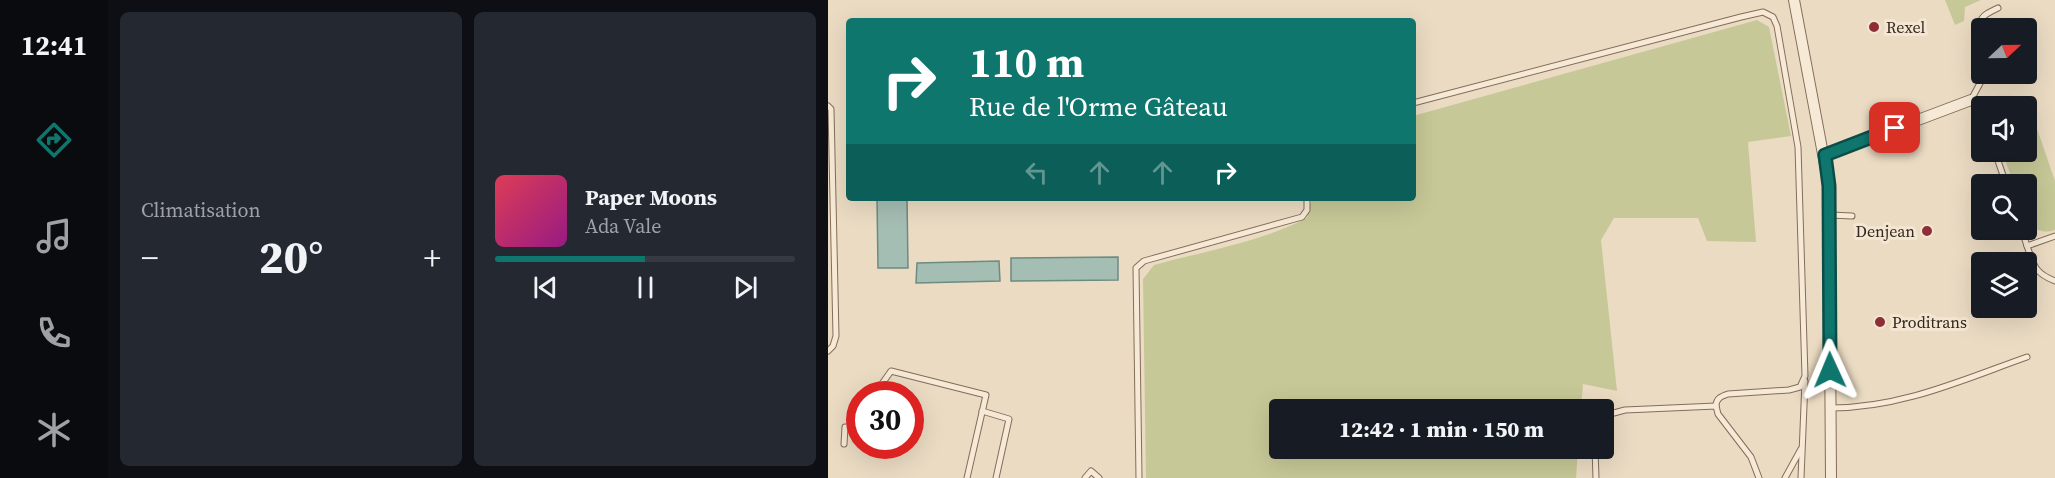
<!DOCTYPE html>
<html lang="fr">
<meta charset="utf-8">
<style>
body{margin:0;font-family:"Source Serif 4",serif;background:#242831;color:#f1f3f6;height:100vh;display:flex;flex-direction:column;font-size:22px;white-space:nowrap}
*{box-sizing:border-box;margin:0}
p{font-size:20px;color:#9ea1a6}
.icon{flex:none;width:33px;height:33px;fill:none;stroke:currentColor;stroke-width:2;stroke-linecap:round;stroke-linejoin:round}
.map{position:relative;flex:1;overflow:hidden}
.details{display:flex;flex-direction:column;gap:12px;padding:12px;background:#0d0f14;width:720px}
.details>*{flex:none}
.top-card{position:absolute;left:18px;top:18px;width:570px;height:183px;border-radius:6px;box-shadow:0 6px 24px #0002;background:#0f766e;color:#fff;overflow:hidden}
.needle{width:39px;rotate:68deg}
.tools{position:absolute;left:1143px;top:18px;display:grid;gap:12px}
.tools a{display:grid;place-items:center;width:66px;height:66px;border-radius:6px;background:#171b24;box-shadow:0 6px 24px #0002;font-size:30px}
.speed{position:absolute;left:18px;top:381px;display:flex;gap:12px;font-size:30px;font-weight:700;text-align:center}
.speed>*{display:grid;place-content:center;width:78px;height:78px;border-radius:50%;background:#171b24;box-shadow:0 6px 24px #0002;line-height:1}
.speed .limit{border:9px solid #d22;background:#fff;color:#111}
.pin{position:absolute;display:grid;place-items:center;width:51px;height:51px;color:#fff;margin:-26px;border-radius:12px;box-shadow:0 3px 9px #0006}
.me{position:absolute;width:66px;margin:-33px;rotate:359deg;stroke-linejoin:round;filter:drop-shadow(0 0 4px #0008)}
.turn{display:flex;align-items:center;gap:21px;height:126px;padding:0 24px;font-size:27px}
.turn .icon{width:78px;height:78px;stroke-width:2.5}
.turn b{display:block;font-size:42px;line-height:51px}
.lanes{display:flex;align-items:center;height:57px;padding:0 24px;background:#0003;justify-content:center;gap:30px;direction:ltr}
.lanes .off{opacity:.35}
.big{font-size:45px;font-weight:800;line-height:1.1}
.details .card{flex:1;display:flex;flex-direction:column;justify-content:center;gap:9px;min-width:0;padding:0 21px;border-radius:9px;background:#242831}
.song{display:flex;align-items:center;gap:18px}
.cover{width:72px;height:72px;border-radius:9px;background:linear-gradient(135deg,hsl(350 70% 55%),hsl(310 70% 35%))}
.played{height:6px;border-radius:3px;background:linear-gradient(90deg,#0f766e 50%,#363941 50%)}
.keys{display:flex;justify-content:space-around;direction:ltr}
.heat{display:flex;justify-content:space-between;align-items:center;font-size:33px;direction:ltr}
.details .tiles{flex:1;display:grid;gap:12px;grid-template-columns:repeat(2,1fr)}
.trip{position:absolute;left:441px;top:399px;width:345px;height:60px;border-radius:6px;background:#171b24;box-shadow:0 6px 24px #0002;font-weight:800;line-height:60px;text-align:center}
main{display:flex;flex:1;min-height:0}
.dock{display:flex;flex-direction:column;width:108px;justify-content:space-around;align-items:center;background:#090b0e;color:#9ea1a6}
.dock .icon{width:42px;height:42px}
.dock .on{color:#0f766e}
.dock b{font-size:27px;color:#f1f3f6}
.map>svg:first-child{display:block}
.green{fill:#c6c897}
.water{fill:#a5beb4;stroke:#6c8b81;stroke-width:1.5}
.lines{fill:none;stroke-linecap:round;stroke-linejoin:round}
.service-casing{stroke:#836d5b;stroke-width:7}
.minor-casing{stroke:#836d5b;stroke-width:12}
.service{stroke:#f6e9d5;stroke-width:5}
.minor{stroke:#f6e9d5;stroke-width:10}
.route-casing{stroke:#0a4d48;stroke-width:15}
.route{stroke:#0f766e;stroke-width:10}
.poi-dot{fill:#8e2f38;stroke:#f3e6d2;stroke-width:2}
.labels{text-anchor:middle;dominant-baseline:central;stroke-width:6;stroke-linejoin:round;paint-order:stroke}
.poi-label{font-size:16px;fill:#34271e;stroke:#f3e6d2;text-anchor:start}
</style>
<main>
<nav class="dock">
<b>12:41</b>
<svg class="icon on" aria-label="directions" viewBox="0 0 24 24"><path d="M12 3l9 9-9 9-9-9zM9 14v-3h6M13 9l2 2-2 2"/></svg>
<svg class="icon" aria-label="music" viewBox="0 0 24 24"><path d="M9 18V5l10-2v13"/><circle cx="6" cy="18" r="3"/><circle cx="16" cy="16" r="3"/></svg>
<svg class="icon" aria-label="phone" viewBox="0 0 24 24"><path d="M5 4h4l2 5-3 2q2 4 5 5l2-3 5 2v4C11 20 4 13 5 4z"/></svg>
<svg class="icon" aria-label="climate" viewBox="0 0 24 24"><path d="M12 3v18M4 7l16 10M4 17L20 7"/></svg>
</nav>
<section class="details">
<div class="tiles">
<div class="card"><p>Climatisation</p>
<div class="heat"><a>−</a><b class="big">20°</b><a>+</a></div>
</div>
<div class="card">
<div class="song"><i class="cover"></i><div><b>Paper Moons</b><p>Ada Vale</p></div></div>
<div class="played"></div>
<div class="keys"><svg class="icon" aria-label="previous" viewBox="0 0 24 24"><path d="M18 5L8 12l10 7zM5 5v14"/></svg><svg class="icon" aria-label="pause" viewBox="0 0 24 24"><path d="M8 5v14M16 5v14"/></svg><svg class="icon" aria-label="next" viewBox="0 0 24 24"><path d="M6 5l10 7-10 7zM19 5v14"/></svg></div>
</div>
</div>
</section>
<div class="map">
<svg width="1227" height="478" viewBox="0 0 1227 478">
<rect width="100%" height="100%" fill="#ebdbc3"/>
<!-- green -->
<g class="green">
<polygon points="1117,0 1153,0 1137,7 1136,21 1127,25"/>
<path d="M 929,20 L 941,27 L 963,136 L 920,142 L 928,242 L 879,241 L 870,218 L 786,218 L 773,240 L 789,391 L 755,384 L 753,409 L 452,410 L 452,448 L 750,449 L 748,478 L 318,478 L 315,279 L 326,265 C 377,251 432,242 479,218 L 484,198 L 585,198 L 585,116 Z"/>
<path d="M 1199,113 L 1204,114 L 1227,181 L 1227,230 C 1215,234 1208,230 1199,223 L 1198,184 L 1186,184 L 1174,152 L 1198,152 Z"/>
</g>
<!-- water -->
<g class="water">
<polygon points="49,198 79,198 80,268 50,268"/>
<polygon points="290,257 290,280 183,281 183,258"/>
<polygon points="171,261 172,281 88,283 89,263"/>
</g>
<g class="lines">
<defs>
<g id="service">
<path d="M 1154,38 C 1149,18 1153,16 1170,8"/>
<path d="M 585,103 L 913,17 L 935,12 L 945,17 L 949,26 L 970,147 L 977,376 L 972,387 L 961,390 L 900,394 C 894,396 888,398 888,406"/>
<polyline points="0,106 3,109 8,336 5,346 0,351"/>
<polyline points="1154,120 1143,100 1157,74"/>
<polyline points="1167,152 1178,184"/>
<polyline points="1002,215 1024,216"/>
<polyline points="1194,230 1199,246 1227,236"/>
<path d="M 1199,246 C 1206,265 1206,273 1227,281"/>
<polyline points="49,394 51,388 63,371 158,395 139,478"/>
<path d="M 1003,408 C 1073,408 1134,380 1199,357"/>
<polyline points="154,411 181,419 168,478"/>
<polyline points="776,421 782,414 797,410 888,406 890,414 923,457 931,478"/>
<polyline points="16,444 17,427 32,427"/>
<polyline points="767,448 768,478"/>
<polyline points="257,478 263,471 271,478"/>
<polyline points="311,478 308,268 316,261 474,217 479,210 479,198"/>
<polyline points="957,478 973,449"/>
<polyline points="973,478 977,381"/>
</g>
<g id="minor">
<polyline points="966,0 1001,186 1003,478"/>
<polyline points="997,155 1143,100"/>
</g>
</defs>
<!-- service casing -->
<use href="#service" class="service-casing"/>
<!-- minor casing -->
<use href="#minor" class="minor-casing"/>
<!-- service -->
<use href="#service" class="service"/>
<!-- minor -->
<use href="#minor" class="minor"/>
</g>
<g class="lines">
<defs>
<polyline id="route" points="1002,370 1001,186 997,155 1067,128"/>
</defs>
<!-- route casing -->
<use href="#route" class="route-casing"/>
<!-- route -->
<use href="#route" class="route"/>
</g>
<!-- markers -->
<g class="poi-dot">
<circle cx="1046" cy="27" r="6"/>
<circle cx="1099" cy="231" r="6"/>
<circle cx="1052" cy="322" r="6"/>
</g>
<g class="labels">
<!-- poi labels -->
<g class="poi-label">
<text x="1058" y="27">Rexel</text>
<text x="1087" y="231" text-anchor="end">Denjean</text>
<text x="1064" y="322">Proditrans</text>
</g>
</g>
</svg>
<div class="tools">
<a><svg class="needle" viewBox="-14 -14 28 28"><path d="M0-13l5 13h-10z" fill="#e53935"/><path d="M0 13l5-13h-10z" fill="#9ea1a6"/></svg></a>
<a><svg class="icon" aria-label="sound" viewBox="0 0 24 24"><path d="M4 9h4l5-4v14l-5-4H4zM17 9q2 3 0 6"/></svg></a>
<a><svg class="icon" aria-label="search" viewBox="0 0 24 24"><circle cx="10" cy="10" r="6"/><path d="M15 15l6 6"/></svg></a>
<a><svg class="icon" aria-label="layers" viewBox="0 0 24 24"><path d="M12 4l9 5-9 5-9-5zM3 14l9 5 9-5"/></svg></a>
</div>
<div class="speed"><div class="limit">30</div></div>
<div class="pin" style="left:1067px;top:128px;background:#d93025"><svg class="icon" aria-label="arrive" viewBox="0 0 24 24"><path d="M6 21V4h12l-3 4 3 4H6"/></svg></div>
<svg class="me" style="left:1002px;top:370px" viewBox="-20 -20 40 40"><path d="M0-17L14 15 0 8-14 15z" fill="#0f766e" stroke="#fff" stroke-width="4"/></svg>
<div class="trip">12:42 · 1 min · 150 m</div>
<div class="top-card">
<div class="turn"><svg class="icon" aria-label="right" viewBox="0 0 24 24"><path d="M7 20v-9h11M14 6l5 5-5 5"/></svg><div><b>110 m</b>Rue de l'Orme Gâteau</div></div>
<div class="lanes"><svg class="icon off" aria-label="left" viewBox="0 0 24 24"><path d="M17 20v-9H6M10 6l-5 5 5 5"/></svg><svg class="icon off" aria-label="ahead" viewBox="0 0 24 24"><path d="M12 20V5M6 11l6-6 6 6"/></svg><svg class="icon off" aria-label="ahead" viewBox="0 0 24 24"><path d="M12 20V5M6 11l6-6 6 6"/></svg><svg class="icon" aria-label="right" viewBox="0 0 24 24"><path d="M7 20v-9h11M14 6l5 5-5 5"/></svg></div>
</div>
</div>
</main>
